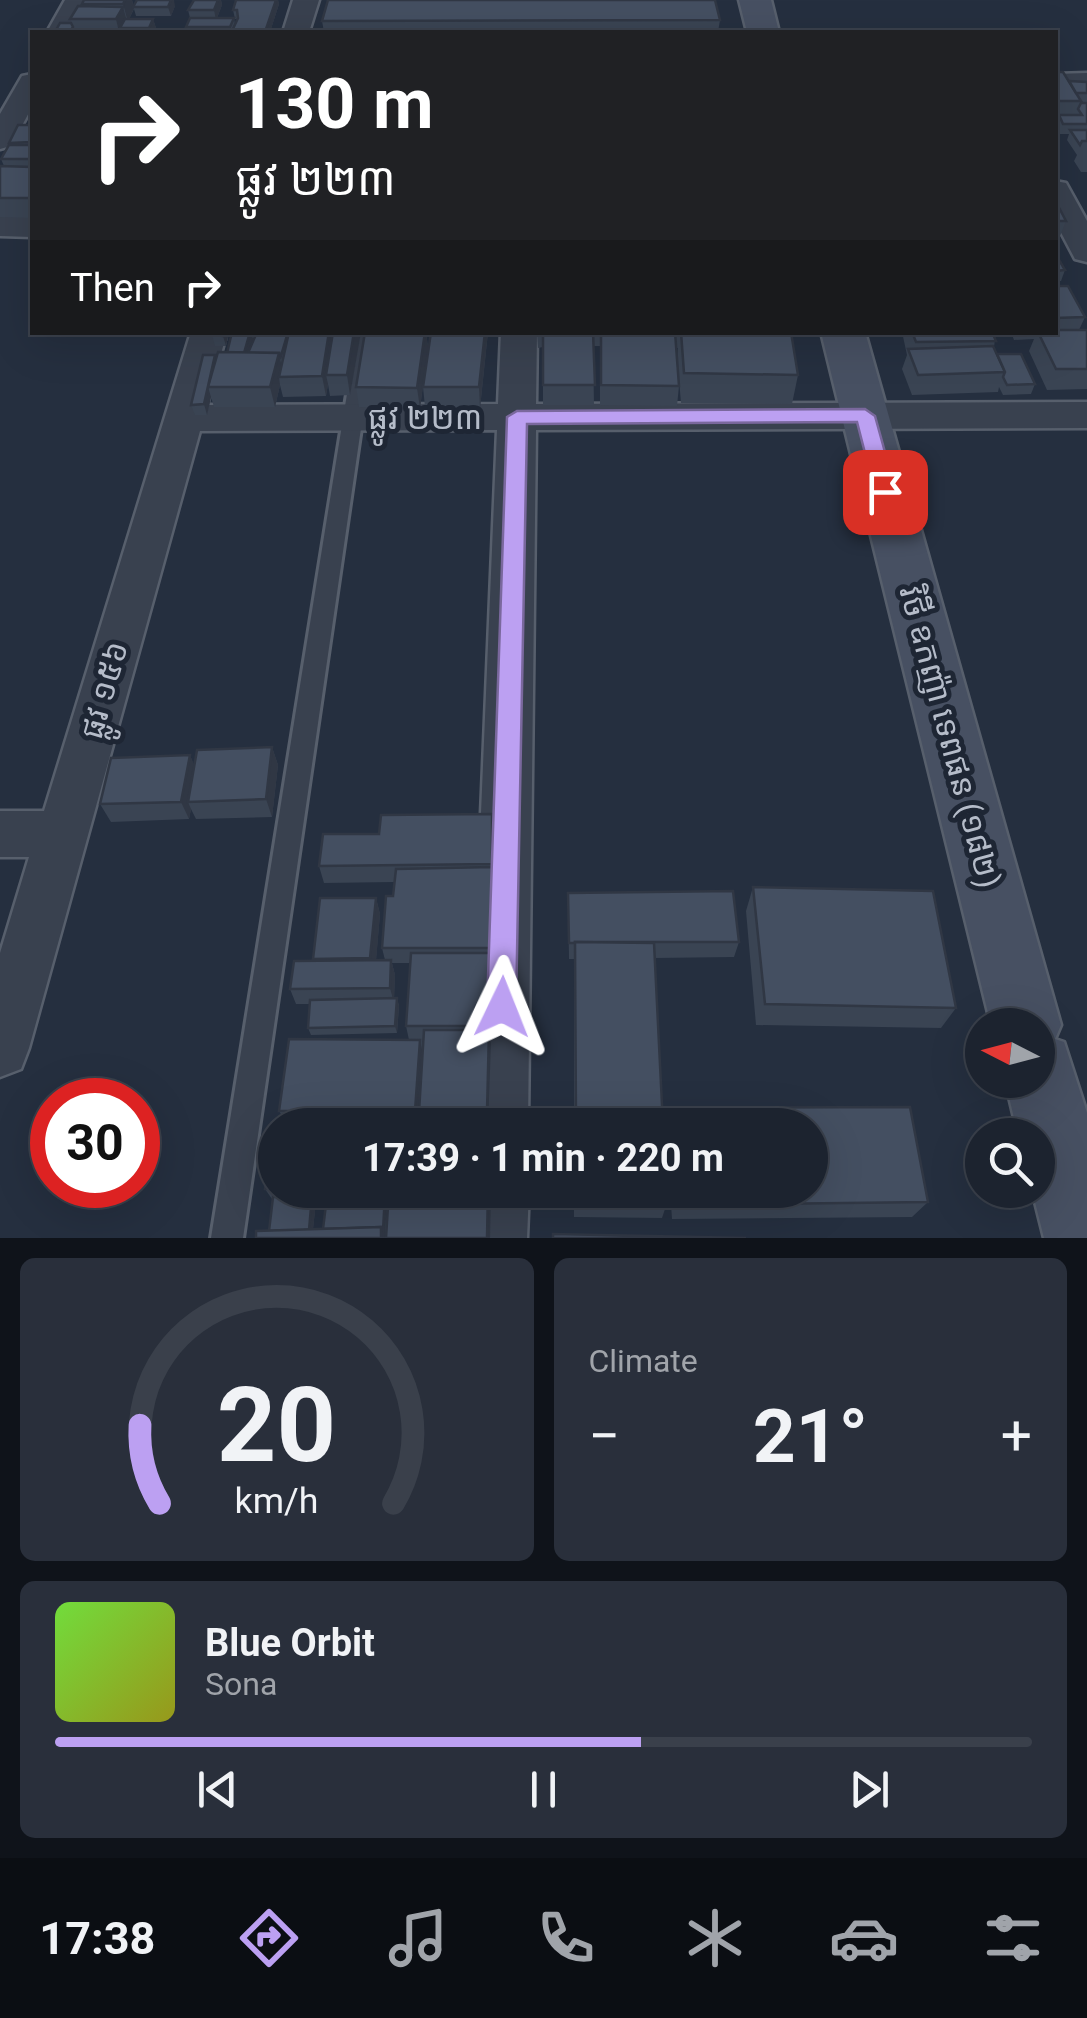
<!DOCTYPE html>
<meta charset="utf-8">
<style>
body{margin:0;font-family:Roboto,"Noto Sans Khmer",sans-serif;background:#292f3b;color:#f1f3f6;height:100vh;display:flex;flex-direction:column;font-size:38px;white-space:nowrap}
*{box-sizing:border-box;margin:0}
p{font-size:32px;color:#a0a4aa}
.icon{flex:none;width:55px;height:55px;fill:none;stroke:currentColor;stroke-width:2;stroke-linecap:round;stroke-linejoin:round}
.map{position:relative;height:1238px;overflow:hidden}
.details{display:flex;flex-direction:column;gap:20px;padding:20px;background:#0f131a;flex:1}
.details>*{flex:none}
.guide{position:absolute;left:30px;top:30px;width:1028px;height:305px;border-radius:0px;box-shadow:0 10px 40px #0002,0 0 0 2px #3a404b;background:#202124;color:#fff;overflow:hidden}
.needle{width:65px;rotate:276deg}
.fabs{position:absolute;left:965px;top:1008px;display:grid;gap:20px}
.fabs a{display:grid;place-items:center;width:90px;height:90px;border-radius:50%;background:#1c232f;box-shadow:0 10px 40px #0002,0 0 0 2px #3a404b;font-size:50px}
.speed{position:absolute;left:30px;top:1078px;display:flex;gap:20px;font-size:50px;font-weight:700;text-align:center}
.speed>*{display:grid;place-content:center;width:130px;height:130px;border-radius:50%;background:#1c232f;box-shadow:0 10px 40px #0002,0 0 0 2px #3a404b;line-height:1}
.speed .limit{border:15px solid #d22;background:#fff;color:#111}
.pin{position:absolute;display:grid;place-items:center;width:85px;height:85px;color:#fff;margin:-42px;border-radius:20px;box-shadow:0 5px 15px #0006}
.me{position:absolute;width:110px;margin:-55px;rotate:2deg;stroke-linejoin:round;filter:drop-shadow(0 0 8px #0008)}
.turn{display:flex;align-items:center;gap:35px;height:210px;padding:0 40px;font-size:45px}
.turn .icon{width:130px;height:130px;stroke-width:2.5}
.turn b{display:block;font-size:70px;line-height:85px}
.then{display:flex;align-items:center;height:95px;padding:0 40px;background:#0003;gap:20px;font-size:38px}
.big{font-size:75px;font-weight:700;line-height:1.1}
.details .tile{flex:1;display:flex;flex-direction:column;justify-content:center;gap:15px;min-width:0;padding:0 35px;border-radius:15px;background:#292f3b}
.details .dial{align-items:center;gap:0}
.dial svg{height:260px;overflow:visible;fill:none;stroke:#3a404b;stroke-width:7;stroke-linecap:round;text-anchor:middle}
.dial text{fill:#f1f3f6;stroke:none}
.song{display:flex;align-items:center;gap:30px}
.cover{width:120px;height:120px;border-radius:15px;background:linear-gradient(135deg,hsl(100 70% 55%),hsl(60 70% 35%))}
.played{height:10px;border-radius:5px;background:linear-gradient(90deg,#bca0f2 60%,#3a404b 60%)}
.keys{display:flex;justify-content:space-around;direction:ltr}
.heat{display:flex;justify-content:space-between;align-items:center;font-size:55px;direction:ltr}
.details .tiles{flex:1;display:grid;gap:20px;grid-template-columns:1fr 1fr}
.tile:last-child{grid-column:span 2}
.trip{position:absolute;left:258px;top:1108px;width:570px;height:100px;border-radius:50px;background:#1c232f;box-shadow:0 10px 40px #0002,0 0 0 2px #3a404b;font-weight:700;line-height:100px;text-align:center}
.menu{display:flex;height:160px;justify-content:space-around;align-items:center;background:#0b0e13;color:#a0a4aa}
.menu .icon{width:70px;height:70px}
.menu .current{color:#bca0f2}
.menu b{font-size:45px;color:#f1f3f6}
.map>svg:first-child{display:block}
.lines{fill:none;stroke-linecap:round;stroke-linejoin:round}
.lane-casing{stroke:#575f6c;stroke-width:6}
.street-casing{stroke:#575f6c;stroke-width:5}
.secondary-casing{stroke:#575f6c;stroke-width:5}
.lane{fill:#39414f;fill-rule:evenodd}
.street{fill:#39414f;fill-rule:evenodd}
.secondary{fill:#475062;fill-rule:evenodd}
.wall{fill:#3a4453;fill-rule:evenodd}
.shaded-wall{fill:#303744}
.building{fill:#444f61;stroke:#303744;stroke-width:2.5}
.route{fill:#bca0f2;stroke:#7a689d;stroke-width:2.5}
.labels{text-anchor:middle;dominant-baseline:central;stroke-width:10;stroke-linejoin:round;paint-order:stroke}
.street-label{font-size:32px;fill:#b5bcc9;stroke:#1e2634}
</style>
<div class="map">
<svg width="1087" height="1238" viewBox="0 0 1087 1238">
<rect width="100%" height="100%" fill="#252f3f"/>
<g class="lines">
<defs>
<polygon id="lane" points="357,332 375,332 243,1238 211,1238"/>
<g id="street">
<polygon points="65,0 91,0 73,32 47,32"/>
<polygon points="293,0 319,0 309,32 283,32"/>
<polygon points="1087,73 1087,89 1055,90 1055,74"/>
<polygon points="32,74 32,107 11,146 0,149 0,114 22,76"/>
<polygon points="1055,181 1066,183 1087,221 1087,262 1075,259 1055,221"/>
<polygon points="0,216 32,217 32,237 0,236"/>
<polygon points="191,332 227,332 207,405 498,404 501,332 537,332 536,404 1087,402 1087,428 536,430 528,1125 468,1125 497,430 200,431 29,1048 21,1069 0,1077 0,953 29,857 0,857 0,811 44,811"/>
<polygon points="465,1190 529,1190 527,1238 463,1238"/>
</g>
<g id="secondary">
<polygon points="739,0 771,0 779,32 747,32"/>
<polygon points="821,332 865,332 1061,1025 1055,1039 1064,1042 1087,1113 1087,1238 1044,1238 1032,1190 1038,1190 1038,1135 1018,1135 1005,1080 1038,1080 1038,1025 991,1025"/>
</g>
</defs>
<!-- lane casing -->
<use href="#lane" class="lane-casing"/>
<!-- street casing -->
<use href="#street" class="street-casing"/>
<!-- secondary casing -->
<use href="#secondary" class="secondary-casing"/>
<!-- lane -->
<use href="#lane" class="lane"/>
<!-- street -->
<use href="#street" class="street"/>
<!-- secondary -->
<use href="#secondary" class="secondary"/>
</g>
<!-- wall -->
<g class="wall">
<polygon points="84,0 132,0 134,7 175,6 171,16 136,16 134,9 129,19 153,19 156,28 154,32 55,32 71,23 70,19 83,6"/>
<polygon points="194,0 221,0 222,5 217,18 234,18 235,24 237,19 235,19 233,10 236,0 278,0 279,4 270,32 187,32 186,27 190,18 188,10"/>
<polygon points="720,20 718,32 324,32 322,21"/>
<polygon points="1055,72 1069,81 1087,82 1087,172 1081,172 1074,161 1077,155 1067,140 1069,134 1060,134 1055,125 1057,121 1055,121"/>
<polygon points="32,121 32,218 0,217 0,166 4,166 1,159 10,145 9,143 30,125"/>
<polygon points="1055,200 1066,221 1058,241 1055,241"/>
<polygon points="1055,253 1065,270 1061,281 1055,281"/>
<polygon points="1055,286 1085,317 1079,330 1087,330 1087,389 1047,390 1029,351 1034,339 1014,340 1011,332 1055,332"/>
<polygon points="229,332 226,346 215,346 212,335"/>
<polygon points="232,332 361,332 350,395 330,396 328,384 326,396 283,397 280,385 275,407 214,407 211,397 207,415 195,415 191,405 215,355 216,358 227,353"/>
<polygon points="365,332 426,332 428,347 420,408 359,407 356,387"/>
<polygon points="431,332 488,332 480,408 425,407 423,387"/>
<polygon points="537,332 791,332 798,375 792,404 681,403 677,356 678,348 676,348 679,386 677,406 600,405 600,346 593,346 594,405 543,405 543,347 538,348"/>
<polygon points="902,332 996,332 994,347 997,354 1035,384 1031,394 1003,395 999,387 998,392 912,395 902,369 907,355"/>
<polygon points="272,747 278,765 272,817 196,819 191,809 189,819 111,822 100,804 190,755 194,766"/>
<path d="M 492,814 L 493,832 L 492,953 L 493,968 L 488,1125 L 386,1125 L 386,1123 L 379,1123 L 380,1125 L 275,1125 L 275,1190 L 379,1190 L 378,1195 L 385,1195 L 387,1200 L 386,1236 L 389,1196 L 386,1196 L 384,1190 L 489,1190 L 491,1200 L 490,1238 L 256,1238 L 256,1231 L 269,1231 L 272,1199 L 265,1189 L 273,1122 L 286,1122 L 279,1111 L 289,1039 L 409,1040 L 406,1026 L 411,963 L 392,963 L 395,975 L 394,998 L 397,998 L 399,1006 L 397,1033 L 311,1035 L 308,1028 L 310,1004 L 296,1004 L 290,989 L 294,961 L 314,961 L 320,898 L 376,898 L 380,914 L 376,960 L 385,960 L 382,948 L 386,896 L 393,896 L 394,882 L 324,883 L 319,866 L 323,834 L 379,834 L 381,815 ZM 327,1198 L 323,1229 L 313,1229 L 316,1202 L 314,1199 Z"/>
<polygon points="753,887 956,1008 941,1028 756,1025 746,911"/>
<polygon points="568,893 739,942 734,957 655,958 663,1125 574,1125 574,959 569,959"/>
<polygon points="910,1107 928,1202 912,1217 672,1219 670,1190 810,1190 810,1125 666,1125 670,1108"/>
<polygon points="574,1190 667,1190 667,1203 662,1218 574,1217"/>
</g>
<!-- shaded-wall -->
<g class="shaded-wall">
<polygon points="125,0 132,0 134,8 128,22 123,4"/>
<polygon points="171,0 174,0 175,6 171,16 168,7"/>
<polygon points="218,0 221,0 222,5 216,20 214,10"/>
<polygon points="276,0 278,0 279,4 270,32 265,32"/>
<polygon points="123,7 128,25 120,28 121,32 119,32 116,19"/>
<polygon points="153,19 156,28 154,32 150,32 149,28"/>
<polygon points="224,332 229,332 226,346 223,336"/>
<polygon points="250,332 251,332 253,339 248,359 242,360"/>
<polygon points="329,332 333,332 326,375 328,384 326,396 322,376"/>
<polygon points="354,332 361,332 350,395 347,375"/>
<polygon points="425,332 426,332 428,347 420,408 417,388"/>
<polygon points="485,332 488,332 480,408 479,387"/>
<polygon points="279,353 283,373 279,377 280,385 275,407 270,387"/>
<polygon points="215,355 218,365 208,387 211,397 207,415 204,404"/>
<polygon points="272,747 278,765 272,817 266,799"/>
<polygon points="190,755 198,774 188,802 191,809 189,819 181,802"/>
<polygon points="492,814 493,832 491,964 490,948"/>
<polygon points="376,898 380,914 375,973 370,958"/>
<polygon points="492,953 493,968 491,1040 490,1026"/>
<polygon points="391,960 395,975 394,1003 390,988"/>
<polygon points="397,998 399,1006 397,1033 395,1026"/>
<polygon points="489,1030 491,1044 488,1124 487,1112"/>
<polygon points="420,1040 423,1054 418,1123 415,1111"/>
<polygon points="488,1190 491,1200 490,1238 487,1238"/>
<polygon points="385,1195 387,1200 385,1235 387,1238 381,1238"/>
<polygon points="312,1196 316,1202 312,1238 308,1235"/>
</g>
<!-- building -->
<g class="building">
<polygon points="84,0 125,0 123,4 82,4"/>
<polygon points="137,0 171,0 168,7 133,7"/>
<polygon points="194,0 218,0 214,10 188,10"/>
<polygon points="236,0 276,0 265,32 260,32 260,30 232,31 238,18 237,10 233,10"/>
<polygon points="328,0 715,0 720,20 322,21"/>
<polygon points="78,6 123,7 116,19 70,19"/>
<polygon points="190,18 234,18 230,27 186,27"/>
<polygon points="125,19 153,19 149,28 120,28"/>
<polygon points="60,23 71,23 73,27 70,32 55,32"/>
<polygon points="147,30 146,32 112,32 113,31"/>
<polygon points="260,30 259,32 223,32 224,31"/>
<polygon points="1055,72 1063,72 1081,101 1055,101"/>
<polygon points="1069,81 1087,82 1087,93 1076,93"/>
<polygon points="1081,103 1087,103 1087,124 1063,124 1059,115 1082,115 1078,109"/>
<polygon points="32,121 32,142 9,143 18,125 30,125"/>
<polygon points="1070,130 1087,130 1087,141 1082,141 1080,145"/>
<polygon points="9,145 32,145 32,159 1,159"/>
<polygon points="0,166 32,167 32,198 0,198"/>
<polygon points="1055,200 1066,221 1055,221"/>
<polygon points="1055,253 1065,270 1055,271"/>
<polygon points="1055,286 1068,286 1085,317 1055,318"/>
<polygon points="1055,330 1087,330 1087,369 1056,369 1038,332 1055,332"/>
<polygon points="213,332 224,332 223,336 212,335"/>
<polygon points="232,332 250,332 244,353 227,353"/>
<polygon points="257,332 288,332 280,359 279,353 248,353"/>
<polygon points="289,332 329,332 322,376 279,377"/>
<polygon points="333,332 354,332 347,375 326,375"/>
<polygon points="365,332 425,332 417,388 356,387"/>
<polygon points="431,332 485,332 479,387 423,387"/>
<polygon points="543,332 593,332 595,385 543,385"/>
<polygon points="601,332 675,332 679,386 601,385"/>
<polygon points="681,332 791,332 798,375 684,373"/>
<polygon points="912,332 992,332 996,341 916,342"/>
<polygon points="993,346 1005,372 918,375 908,349"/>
<polygon points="218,352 279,353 270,387 208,387"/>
<polygon points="997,354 1021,354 1035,384 1007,385 1003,377 1005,372"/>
<polygon points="203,355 215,355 204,404 191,405"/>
<polygon points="272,747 266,799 188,802 197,750"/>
<polygon points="190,755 181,802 100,804 111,758"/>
<polygon points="492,814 492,864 319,866 323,834 379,834 381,815"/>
<polygon points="492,867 490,948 382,948 386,896 393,896 396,869"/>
<polygon points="753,887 933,891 956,1008 765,1004"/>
<polygon points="733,891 739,942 575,942 575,943 569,943 568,893"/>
<polygon points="320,898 376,898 370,958 313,959"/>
<polygon points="575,942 654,943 663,1125 576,1125"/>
<polygon points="411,953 492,953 490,1026 406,1026"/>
<polygon points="391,960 390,988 290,989 294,961"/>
<polygon points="397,998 395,1026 308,1028 310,1000"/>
<polygon points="424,1030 489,1030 487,1112 419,1112"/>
<polygon points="289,1039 420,1040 415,1111 279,1111"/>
<polygon points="910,1107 928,1202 677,1205 676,1190 810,1190 810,1125 672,1125 670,1108"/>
<polygon points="486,1115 486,1125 386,1125 386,1118"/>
<polygon points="378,1120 378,1125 275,1125 275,1189 265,1189 273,1122"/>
<polygon points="389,1190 488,1190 487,1238 386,1238"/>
<polygon points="576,1190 667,1190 667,1203 576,1202"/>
<polygon points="385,1195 383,1230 381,1227 323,1229 327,1196"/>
<polygon points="312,1196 309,1230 269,1231 273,1197"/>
<polygon points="381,1227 381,1238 256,1238 256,1231"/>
<polygon points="553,1234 746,1238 553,1238"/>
</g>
<!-- route -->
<polygon class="route" points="865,409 875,416 896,492 885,499 875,492 857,422 527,424 516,1007 512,1017 502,1021 491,1017 487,1007 507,417 517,411"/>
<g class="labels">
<!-- street labels -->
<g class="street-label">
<text x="425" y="418">ផ្លូវ ២២៣</text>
<text transform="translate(104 690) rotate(-74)">ផ្លូវ ១៥៦</text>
<text transform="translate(950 737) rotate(75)">វិថី ឧកញ៉ា ទេពផន (១៨២)</text>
</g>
</g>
</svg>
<div class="fabs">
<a><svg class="needle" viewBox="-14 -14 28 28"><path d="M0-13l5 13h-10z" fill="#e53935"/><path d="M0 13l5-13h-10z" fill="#a0a4aa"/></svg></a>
<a><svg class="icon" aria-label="search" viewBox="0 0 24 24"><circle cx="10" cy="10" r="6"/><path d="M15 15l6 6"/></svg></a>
</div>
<div class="speed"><div class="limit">30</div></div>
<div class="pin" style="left:885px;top:492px;background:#d93025"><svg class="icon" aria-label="arrive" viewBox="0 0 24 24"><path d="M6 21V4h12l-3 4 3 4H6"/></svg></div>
<svg class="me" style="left:502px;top:1007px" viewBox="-20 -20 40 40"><path d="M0-17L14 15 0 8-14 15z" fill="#bca0f2" stroke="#fff" stroke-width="4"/></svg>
<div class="trip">17:39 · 1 min · 220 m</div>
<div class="guide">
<div class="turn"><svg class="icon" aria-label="right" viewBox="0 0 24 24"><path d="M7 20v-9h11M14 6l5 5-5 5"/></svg><div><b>130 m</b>ផ្លូវ ២២៣</div></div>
<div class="then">Then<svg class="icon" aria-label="right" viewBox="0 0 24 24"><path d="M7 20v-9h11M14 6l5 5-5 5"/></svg></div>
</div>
</div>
<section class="details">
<div class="tiles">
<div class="tile dial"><svg viewBox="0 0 100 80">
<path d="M14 69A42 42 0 1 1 86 69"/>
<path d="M14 69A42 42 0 0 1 8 45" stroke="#bca0f2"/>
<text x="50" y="56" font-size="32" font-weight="700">20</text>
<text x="50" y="72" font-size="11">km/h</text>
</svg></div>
<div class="tile"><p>Climate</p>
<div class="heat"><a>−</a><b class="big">21°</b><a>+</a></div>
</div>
<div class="tile">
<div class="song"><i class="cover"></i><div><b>Blue Orbit</b><p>Sona</p></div></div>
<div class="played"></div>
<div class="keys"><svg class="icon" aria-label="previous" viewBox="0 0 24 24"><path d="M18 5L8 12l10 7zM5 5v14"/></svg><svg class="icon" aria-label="pause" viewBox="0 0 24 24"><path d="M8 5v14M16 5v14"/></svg><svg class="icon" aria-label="next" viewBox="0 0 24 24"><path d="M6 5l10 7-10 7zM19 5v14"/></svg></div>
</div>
</div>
</section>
<nav class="menu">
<b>17:38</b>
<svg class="icon current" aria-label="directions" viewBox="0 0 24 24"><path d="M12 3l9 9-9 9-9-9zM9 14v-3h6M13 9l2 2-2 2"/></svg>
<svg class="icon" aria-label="music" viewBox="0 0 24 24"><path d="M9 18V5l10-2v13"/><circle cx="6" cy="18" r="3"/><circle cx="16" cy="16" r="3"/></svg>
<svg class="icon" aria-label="phone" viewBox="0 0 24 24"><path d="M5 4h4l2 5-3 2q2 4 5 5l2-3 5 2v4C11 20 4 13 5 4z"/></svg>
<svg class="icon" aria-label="climate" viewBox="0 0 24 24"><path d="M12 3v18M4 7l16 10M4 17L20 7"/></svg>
<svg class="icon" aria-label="car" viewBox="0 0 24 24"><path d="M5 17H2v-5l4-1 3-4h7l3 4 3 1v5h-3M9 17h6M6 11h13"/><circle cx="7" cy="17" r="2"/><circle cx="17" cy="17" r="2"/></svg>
<svg class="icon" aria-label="filters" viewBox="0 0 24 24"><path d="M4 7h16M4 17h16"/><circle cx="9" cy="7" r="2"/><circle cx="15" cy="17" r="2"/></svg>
</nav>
